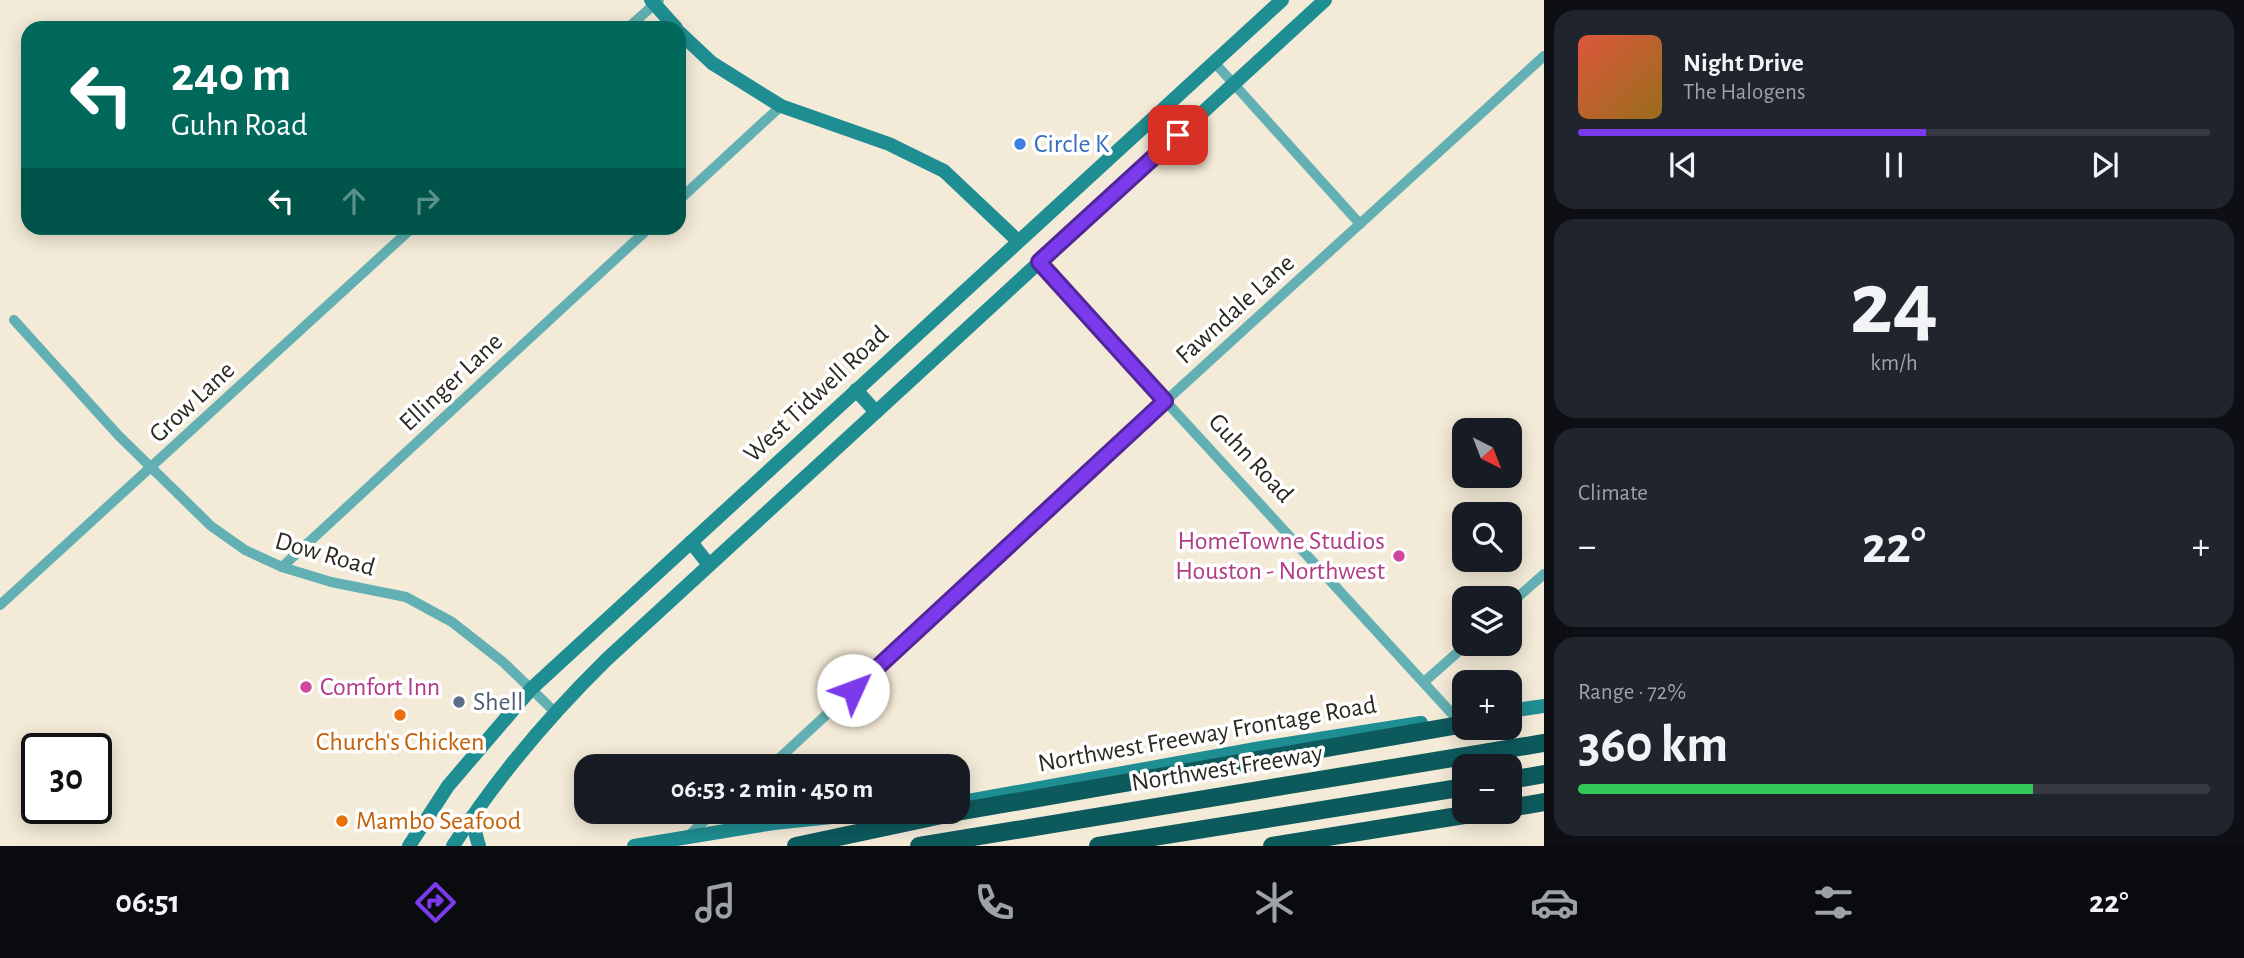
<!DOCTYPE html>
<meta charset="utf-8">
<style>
body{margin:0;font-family:"Alegreya Sans",sans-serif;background:#20242c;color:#f1f3f6;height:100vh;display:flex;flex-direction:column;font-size:26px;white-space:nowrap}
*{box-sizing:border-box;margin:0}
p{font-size:23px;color:#9ea1a6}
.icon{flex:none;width:38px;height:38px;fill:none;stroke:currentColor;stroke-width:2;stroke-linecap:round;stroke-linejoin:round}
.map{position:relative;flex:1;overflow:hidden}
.details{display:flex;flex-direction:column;gap:10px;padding:10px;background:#0d0f14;width:700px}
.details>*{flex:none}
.top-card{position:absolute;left:21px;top:21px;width:665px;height:214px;border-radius:21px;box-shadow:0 4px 18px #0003;background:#00695c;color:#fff;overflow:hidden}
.needle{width:46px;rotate:138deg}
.controls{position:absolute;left:1452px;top:418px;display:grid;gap:14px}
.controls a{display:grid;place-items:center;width:70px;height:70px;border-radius:14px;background:#171b24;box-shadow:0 4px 18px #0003;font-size:35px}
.speed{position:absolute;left:21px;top:733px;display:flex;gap:14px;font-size:35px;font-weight:700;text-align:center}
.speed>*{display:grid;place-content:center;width:91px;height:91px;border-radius:50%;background:#171b24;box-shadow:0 4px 18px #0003;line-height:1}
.speed .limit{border:4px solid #111;border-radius:10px;background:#fff;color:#111}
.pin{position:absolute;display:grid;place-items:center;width:60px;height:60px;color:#fff;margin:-30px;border-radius:14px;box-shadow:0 4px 10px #0006}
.me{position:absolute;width:77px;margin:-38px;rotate:47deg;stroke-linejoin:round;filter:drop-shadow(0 0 5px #0008)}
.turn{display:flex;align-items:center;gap:24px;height:147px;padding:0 35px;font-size:32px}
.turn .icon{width:91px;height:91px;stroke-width:2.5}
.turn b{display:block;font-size:49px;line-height:60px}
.lanes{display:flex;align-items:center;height:66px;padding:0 35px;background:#0003;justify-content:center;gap:35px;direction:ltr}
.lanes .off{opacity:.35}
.big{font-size:52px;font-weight:600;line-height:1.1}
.details .widget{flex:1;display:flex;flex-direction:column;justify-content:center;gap:10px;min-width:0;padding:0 24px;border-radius:21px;background:#20242c}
.details .dial{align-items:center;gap:0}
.dial b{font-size:91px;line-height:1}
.song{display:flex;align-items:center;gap:21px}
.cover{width:84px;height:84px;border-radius:10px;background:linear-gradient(135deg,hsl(10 70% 55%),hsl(40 70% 35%))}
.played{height:7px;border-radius:4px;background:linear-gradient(90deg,#7c3aed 55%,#363941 55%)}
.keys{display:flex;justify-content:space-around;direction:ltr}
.heat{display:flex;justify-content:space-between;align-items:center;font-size:38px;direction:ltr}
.charge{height:10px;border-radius:5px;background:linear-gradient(90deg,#34c759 72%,#363941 0)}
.trip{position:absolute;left:574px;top:754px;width:396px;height:70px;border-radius:21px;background:#171b24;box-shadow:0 4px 18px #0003;font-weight:600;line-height:70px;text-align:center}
.dock{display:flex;height:112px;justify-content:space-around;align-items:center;background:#090b0e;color:#9ea1a6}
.dock .icon{width:49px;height:49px}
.dock .current{color:#7c3aed}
.dock b{font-size:32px;color:#f1f3f6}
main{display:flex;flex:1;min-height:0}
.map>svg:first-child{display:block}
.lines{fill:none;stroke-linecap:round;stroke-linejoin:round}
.street{stroke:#62b0b3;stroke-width:10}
.secondary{stroke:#1f8e92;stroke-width:14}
.highway{stroke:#0d5a5d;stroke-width:18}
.route-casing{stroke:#51269a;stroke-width:18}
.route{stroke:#7c3aed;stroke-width:12}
.shop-dot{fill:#3f7fe0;stroke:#fff;stroke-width:2.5}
.hotel-dot{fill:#d1479c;stroke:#fff;stroke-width:2.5}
.service-dot{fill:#5c6f8a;stroke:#fff;stroke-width:2.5}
.food-dot{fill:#e8710a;stroke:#fff;stroke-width:2.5}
.labels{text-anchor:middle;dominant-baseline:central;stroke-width:7;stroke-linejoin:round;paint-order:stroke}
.shop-label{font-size:26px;fill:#366cbe;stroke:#fff;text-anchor:start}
.street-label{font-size:26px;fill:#2b2821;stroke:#fff}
.hotel-label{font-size:26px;fill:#b23c85;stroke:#fff;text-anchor:end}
.service-label{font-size:26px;fill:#4e5e75;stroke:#fff;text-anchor:start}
.food-label{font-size:26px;fill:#c56008;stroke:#fff}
</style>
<main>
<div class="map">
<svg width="1544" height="846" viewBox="0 0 1544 846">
<rect width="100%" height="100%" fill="#f4ead8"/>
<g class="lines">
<!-- street -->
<g class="street">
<polyline points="628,28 659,0"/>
<polyline points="1214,62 1360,224"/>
<polyline points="679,200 781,106"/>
<polyline points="1039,263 1456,718"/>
<polyline points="14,320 118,435 211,526 245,550 282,567 331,582 406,597 452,622 503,662 554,711"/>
<polyline points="282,567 649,228"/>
<polyline points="1510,604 1544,574"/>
<polyline points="0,605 412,228"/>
<polyline points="1424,682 1467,644"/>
<polyline points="771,766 1147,418 1544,56"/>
<polyline points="753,812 773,823"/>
<polyline points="686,838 714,812"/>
</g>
<!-- secondary -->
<g class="secondary">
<polyline points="651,0 676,28"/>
<polyline points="679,32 712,63 781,106 889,144 944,171 1018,241"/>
<polyline points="856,390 876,412"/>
<polyline points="691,542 709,565"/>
<polyline points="1510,711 1544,706"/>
<polyline points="957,803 1261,748 1421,723"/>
<polyline points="471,818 479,846"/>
<polyline points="409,846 448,786 531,689 1282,0"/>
<path d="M 453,846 C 497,777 549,716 607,659 L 1325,0"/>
<polyline points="634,846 774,823 880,812"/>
</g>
<!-- highway -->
<g class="highway">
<polyline points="1510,780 1544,774"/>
<polyline points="1510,808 1544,802"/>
<polyline points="957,812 1465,724"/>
<polyline points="796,846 956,812"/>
<polyline points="919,846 1544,743"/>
<polyline points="1098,846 1465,787"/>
<polyline points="1272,846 1483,812"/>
</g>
</g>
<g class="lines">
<defs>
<polyline id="route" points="853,690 1165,401 1039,262 1178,135"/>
</defs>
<!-- route casing -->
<use href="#route" class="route-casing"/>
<!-- route -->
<use href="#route" class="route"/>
</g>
<!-- markers -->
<circle class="shop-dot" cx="1020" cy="144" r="7"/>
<g class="hotel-dot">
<circle cx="1399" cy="556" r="7"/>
<circle cx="306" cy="687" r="7"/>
</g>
<circle class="service-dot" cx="459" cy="702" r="7"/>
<g class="food-dot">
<circle cx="400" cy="715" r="7"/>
<circle cx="342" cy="821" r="7"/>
</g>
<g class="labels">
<!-- shop labels -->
<g class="shop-label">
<text x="1034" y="144">Circle K</text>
</g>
<!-- street labels -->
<g class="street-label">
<text transform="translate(1235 309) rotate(-42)">Fawndale Lane</text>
<text transform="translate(451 382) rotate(-43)">Ellinger Lane</text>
<text transform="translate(816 394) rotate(-43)">West Tidwell Road</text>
<text transform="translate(192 402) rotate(-43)">Grow Lane</text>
<text transform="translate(1251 458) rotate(47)">Guhn Road</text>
<text transform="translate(325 554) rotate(16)">Dow Road</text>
<text transform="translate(1207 734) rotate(-10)">Northwest Freeway Frontage Road</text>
<text transform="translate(1227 768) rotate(-9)">Northwest Freeway</text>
</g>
<!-- hotel labels -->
<g class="hotel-label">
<text x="1385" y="541">HomeTowne Studios<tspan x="1385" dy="30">Houston - Northwest</tspan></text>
<text x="320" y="687" text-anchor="start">Comfort Inn</text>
</g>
<!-- service labels -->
<g class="service-label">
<text x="473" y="702">Shell</text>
</g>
<!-- food labels -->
<g class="food-label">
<text x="400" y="742">Church's Chicken</text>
<text x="356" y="821" text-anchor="start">Mambo Seafood</text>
</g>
</g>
</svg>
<div class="controls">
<a><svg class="needle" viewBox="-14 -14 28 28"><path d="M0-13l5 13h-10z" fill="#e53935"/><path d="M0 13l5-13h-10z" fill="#9ea1a6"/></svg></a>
<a><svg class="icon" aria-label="search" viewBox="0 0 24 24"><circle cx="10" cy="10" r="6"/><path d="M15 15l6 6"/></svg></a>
<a><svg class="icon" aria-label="layers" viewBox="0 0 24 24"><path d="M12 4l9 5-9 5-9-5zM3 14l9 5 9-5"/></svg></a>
<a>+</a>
<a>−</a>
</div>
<div class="speed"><div class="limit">30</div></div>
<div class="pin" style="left:1178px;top:135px;background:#d93025"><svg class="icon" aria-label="arrive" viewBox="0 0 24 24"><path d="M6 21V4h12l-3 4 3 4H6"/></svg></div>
<svg class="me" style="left:853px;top:690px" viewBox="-20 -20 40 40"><circle r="19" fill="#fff"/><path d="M0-13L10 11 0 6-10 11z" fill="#7c3aed"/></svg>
<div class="trip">06:53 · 2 min · 450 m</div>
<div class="top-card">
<div class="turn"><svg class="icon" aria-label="left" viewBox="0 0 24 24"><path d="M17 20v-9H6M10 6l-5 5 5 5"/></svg><div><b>240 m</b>Guhn Road</div></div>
<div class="lanes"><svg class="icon" aria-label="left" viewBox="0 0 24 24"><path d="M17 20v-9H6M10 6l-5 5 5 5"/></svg><svg class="icon off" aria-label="ahead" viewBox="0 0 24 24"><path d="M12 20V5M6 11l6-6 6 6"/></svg><svg class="icon off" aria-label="right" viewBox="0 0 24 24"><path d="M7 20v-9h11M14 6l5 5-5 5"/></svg></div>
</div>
</div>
<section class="details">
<div class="widget">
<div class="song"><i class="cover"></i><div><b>Night Drive</b><p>The Halogens</p></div></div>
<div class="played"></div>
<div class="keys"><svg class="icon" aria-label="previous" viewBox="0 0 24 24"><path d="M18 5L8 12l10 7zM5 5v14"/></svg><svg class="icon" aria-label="pause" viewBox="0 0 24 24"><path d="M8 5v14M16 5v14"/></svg><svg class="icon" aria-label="next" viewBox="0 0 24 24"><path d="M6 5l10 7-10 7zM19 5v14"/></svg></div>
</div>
<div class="widget dial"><b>24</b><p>km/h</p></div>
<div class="widget"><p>Climate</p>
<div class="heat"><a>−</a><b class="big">22°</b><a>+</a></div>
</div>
<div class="widget"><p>Range · 72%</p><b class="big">360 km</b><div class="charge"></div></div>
</section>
</main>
<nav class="dock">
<b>06:51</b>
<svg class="icon current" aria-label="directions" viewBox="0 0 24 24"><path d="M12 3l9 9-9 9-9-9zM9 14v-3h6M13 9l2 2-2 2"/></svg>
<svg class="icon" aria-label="music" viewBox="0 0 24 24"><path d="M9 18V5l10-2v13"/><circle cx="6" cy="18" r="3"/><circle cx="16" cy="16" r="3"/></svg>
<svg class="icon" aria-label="phone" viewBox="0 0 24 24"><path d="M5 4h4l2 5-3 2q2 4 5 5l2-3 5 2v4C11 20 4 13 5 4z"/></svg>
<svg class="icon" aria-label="climate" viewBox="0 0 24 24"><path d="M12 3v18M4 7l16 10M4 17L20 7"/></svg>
<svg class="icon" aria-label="car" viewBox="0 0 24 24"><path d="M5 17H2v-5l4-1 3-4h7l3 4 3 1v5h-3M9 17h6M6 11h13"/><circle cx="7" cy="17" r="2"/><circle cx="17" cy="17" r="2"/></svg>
<svg class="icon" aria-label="filters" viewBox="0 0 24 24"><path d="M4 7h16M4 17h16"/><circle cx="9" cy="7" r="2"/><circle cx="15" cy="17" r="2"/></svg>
<b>22°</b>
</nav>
